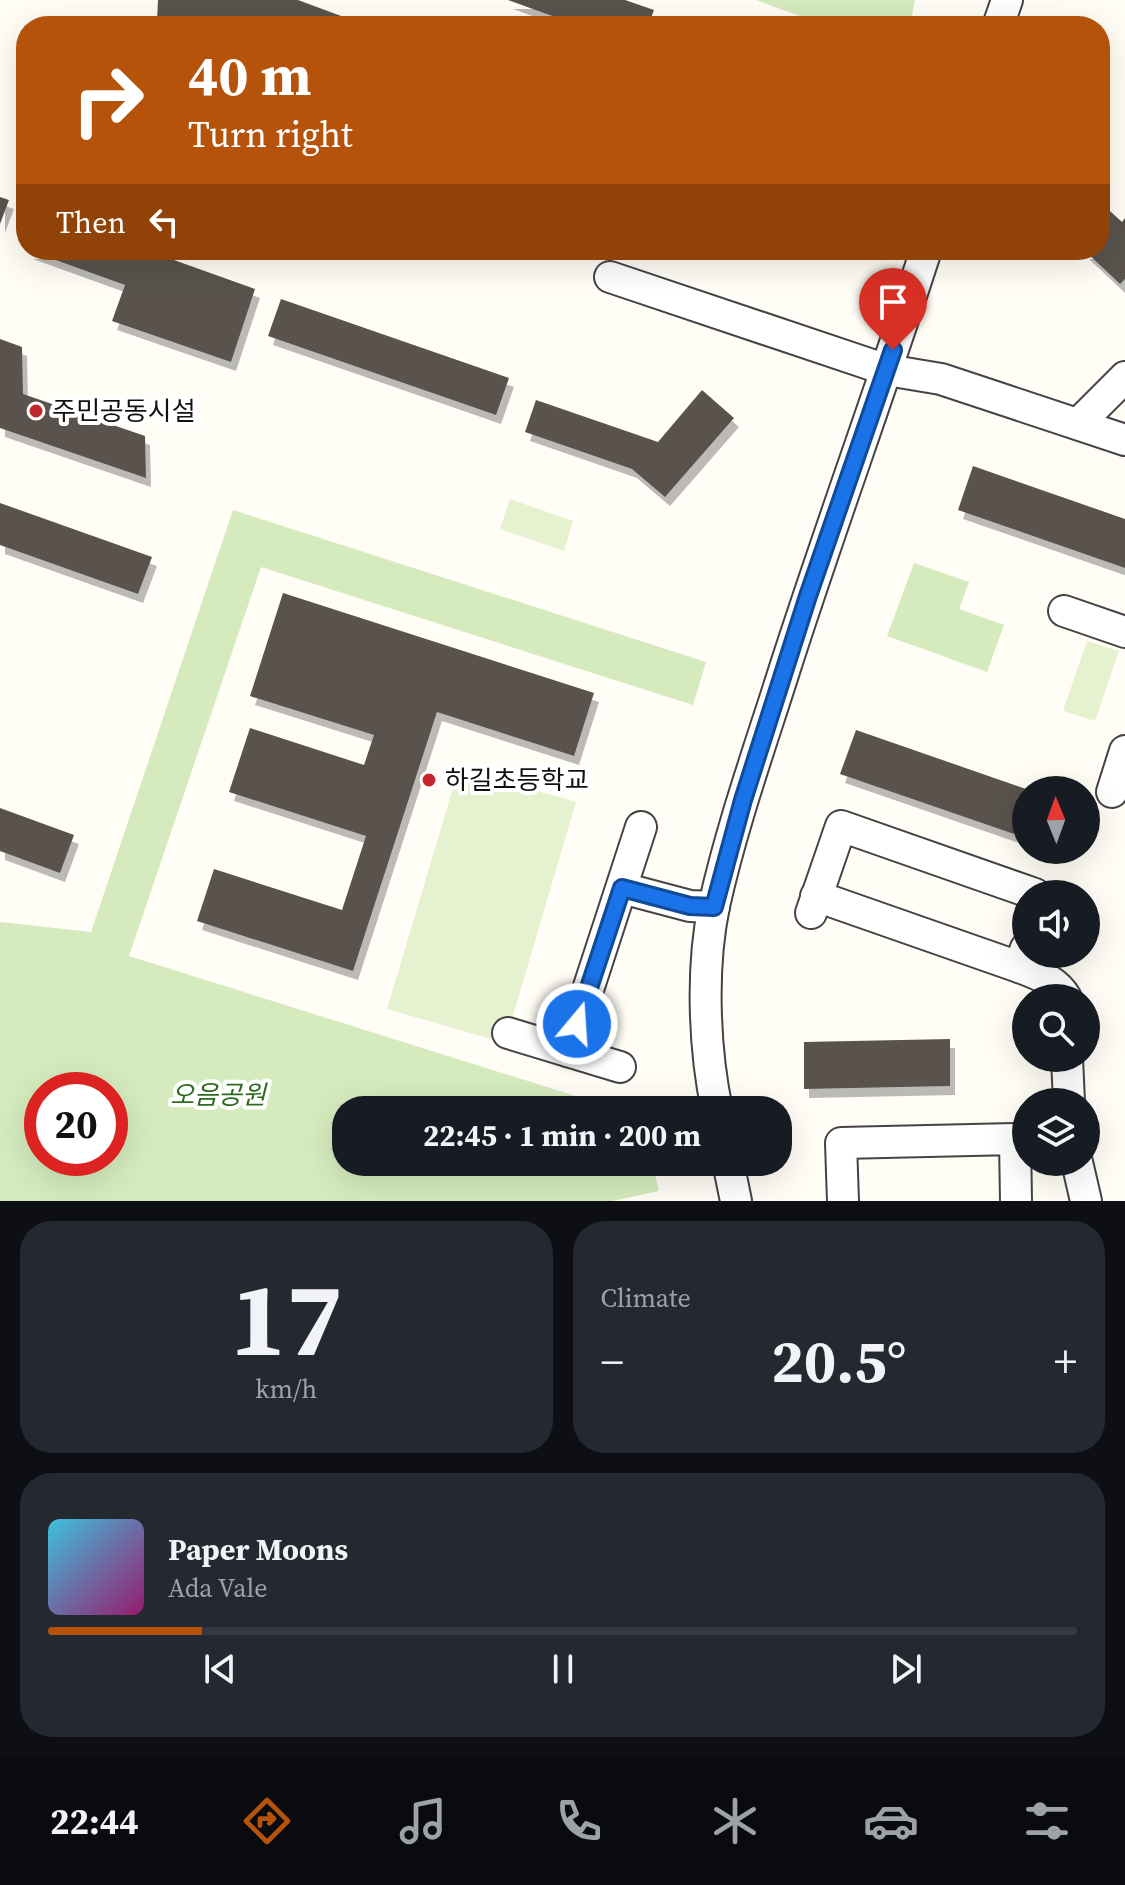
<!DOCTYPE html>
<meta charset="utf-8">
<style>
body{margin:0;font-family:"Source Serif 4","Noto Sans KR",serif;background:#242831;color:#f1f3f6;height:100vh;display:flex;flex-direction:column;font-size:30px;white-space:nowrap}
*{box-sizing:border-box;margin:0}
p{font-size:26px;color:#9ea1a6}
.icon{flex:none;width:44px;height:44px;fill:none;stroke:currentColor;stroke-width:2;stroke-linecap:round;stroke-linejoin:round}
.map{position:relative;height:1201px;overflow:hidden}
.sheet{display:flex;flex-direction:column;gap:20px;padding:20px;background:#0d0f14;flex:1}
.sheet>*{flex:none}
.guide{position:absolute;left:16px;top:16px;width:1094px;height:244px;border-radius:32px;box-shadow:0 8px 32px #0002;background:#b45309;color:#fff;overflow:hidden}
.needle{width:52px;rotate:359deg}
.tools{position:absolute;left:1012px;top:776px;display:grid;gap:16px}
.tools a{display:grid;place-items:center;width:88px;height:88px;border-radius:50%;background:#171b24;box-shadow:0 8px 32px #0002;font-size:40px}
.speed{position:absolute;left:24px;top:1072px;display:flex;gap:16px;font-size:40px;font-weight:700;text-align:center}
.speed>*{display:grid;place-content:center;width:104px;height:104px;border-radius:50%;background:#171b24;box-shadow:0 8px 32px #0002;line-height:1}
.speed .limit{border:12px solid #d22;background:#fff;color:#111}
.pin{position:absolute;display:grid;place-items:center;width:68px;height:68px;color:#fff;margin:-82px -34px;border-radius:50% 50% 50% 0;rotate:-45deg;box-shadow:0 0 8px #0007}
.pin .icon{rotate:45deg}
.me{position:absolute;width:88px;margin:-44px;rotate:18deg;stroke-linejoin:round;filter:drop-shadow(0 0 6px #0008)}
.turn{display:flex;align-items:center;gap:28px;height:168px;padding:0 40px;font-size:36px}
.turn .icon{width:104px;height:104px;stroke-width:2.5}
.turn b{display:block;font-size:56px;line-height:68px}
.then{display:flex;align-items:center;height:76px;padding:0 40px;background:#0003;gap:16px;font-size:30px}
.big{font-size:60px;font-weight:700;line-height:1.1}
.sheet .card{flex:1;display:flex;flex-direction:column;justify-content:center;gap:12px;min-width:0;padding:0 28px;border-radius:32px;background:#242831}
.sheet .dial{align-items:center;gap:0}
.dial b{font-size:104px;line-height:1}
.song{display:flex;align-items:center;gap:24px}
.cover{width:96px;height:96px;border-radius:12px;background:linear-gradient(135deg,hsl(190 70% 55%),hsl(320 70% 35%))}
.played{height:8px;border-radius:4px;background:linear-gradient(90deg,#b45309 15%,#363941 15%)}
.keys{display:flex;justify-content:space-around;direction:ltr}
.heat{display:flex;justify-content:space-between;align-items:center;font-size:44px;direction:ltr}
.sheet .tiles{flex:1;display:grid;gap:20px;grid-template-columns:1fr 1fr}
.card:last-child{grid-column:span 2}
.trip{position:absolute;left:332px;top:1096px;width:460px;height:80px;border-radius:32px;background:#171b24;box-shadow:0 8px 32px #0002;font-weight:700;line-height:80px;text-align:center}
.tabs{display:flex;height:128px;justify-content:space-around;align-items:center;background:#090b0e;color:#9ea1a6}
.tabs .icon{width:56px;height:56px}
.tabs .active{color:#b45309}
.tabs b{font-size:36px;color:#f1f3f6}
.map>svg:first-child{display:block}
.green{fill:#d5ebbd;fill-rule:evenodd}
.pitch{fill:#e6f2cf}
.building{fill:#5a524d;filter:url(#shadow)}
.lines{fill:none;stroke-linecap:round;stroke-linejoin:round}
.minor-casing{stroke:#444;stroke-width:34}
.minor{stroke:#fff;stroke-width:30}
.route-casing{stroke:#114b97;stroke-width:20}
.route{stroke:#1a73e8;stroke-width:14}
.poi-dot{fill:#c4262e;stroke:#fff;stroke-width:3}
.labels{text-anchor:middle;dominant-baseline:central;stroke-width:8;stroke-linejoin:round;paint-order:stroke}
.poi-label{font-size:26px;fill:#111;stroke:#fff;text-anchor:start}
.park-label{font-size:26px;font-style:italic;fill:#2f6b1f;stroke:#fff}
</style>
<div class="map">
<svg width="1125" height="1201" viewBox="0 0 1125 1201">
<defs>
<filter id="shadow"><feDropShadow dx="5" dy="9" stdDeviation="0" flood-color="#0004"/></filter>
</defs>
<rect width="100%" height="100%" fill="#fffdf5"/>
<!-- green -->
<g class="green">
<polygon points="756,0 915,0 910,26 827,26"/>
<path d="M 233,510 L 706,662 L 693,705 L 261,567 L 129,956 L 620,1110 L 346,1110 L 346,1162 L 652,1162 L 659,1191 L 612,1201 L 0,1201 L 0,922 L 91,932 ZM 42,1090 L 110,1090 L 110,1158 L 42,1158 Z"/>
<polygon points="914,563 969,582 959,609 1004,625 987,672 887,636"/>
</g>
<!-- pitch -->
<g class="pitch">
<polygon points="510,499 573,521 564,551 500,529"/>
<polygon points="1087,641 1119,651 1095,721 1063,711"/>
<polygon points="459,768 576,802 505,1043 387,1009"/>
</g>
<!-- building -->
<g class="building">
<polygon points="158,0 298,0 368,26 215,26 157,21"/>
<polygon points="508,0 625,0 654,10 648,26 580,26"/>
<polygon points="0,197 9,200 0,224"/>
<polygon points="1100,202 1122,222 1125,218 1125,279 1120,284 1084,250 1100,250"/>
<polygon points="28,250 146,250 255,289 231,362 112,321 125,285"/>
<polygon points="281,299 509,378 496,415 268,336"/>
<polygon points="0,339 22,347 23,394 145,436 146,478 0,428"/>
<polygon points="702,390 734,418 665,497 632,469 525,432 536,400 658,442"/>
<polygon points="973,466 1125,519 1125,568 958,510"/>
<polygon points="0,503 152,557 138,594 0,545"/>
<polygon points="283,593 594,693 574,756 437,712 353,971 197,921 214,869 342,910 366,836 229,792 250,728 364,765 374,735 250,696"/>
<polygon points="856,730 1026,789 1026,799 1014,834 840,774"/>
<polygon points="0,808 74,835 60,873 0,851"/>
<polygon points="950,1039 950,1086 804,1089 804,1042"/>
</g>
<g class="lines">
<defs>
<g id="minor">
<polyline points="998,26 1007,0"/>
<polyline points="610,277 887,370 941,379 1125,440"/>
<polyline points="1078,424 1125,377"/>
<polyline points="1064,611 1125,632"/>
<polyline points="1112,792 1125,751"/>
<polyline points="622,888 690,906 714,907"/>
<polyline points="816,896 1019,967 1026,948"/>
<polyline points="811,913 841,826 1035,894"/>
<path d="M 1019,967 C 1037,974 1056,980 1066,998"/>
<polyline points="508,1033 620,1067"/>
<polyline points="568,1051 641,827"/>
<polyline points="1067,1058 1069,1102"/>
<path d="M 717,1110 C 704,1048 701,968 714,906 C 732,825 760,747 785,668 C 830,528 881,390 926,250"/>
<polyline points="728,1162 736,1201"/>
<polyline points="1077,1162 1086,1201"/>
<polyline points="843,1201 841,1143 1015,1139 1016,1201"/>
</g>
</defs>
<!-- minor casing -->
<use href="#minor" class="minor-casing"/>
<!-- minor -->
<use href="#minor" class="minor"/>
</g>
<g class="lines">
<defs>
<polyline id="route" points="577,1024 622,888 690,906 714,907 743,800 808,596 893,350"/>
</defs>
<!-- route casing -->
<use href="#route" class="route-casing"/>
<!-- route -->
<use href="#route" class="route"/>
</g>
<!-- markers -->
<g class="poi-dot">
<circle cx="36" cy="411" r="8"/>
<circle cx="429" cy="780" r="8"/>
</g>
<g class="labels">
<!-- poi labels -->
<g class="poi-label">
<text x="52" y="411">주민공동시설</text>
<text x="445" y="780">하길초등학교</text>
</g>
<!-- park labels -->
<g class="park-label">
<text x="218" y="1095">오음공원</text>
</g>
</g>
</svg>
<div class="tools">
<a><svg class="needle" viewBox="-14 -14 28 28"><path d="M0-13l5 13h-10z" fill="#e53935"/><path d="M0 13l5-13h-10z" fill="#9ea1a6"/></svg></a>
<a><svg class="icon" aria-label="sound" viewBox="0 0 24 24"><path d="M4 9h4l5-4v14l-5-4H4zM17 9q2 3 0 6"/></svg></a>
<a><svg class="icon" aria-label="search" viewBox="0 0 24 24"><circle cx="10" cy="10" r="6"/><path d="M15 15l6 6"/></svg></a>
<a><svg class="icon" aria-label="layers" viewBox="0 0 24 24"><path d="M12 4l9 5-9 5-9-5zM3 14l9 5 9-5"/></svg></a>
</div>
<div class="speed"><div class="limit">20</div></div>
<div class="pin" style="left:893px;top:350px;background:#d93025"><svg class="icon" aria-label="arrive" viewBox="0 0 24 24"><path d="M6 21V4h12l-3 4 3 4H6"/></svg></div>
<svg class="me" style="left:577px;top:1024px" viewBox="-20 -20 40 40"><circle r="17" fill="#1a73e8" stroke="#fff" stroke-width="3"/><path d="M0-11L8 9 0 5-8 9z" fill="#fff"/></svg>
<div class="trip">22:45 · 1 min · 200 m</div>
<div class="guide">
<div class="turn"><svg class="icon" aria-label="right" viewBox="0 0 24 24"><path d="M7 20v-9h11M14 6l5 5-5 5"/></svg><div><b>40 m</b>Turn right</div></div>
<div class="then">Then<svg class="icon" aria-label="left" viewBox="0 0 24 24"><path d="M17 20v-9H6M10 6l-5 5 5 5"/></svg></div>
</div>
</div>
<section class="sheet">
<div class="tiles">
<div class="card dial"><b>17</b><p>km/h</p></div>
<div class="card"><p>Climate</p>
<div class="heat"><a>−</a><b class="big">20.5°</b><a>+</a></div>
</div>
<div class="card">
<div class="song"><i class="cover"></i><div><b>Paper Moons</b><p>Ada Vale</p></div></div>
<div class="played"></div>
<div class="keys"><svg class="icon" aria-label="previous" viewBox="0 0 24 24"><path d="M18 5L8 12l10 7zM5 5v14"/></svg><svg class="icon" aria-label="pause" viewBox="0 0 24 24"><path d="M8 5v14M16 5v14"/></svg><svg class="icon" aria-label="next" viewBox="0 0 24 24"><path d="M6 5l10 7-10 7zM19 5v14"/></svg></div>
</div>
</div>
</section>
<nav class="tabs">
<b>22:44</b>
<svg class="icon active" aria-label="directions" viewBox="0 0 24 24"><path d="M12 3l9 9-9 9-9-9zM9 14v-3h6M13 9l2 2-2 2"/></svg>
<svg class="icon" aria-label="music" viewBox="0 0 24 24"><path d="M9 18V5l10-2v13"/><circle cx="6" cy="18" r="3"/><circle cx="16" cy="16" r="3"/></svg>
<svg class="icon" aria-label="phone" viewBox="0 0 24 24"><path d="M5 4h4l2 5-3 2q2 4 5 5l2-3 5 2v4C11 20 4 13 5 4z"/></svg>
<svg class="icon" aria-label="climate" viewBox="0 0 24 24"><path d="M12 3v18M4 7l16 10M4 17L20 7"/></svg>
<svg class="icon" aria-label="car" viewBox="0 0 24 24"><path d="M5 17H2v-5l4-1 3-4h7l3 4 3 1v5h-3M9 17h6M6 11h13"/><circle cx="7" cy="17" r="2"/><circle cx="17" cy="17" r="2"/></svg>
<svg class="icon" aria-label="filters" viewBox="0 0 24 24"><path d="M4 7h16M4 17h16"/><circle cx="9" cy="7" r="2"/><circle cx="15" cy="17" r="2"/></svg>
</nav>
